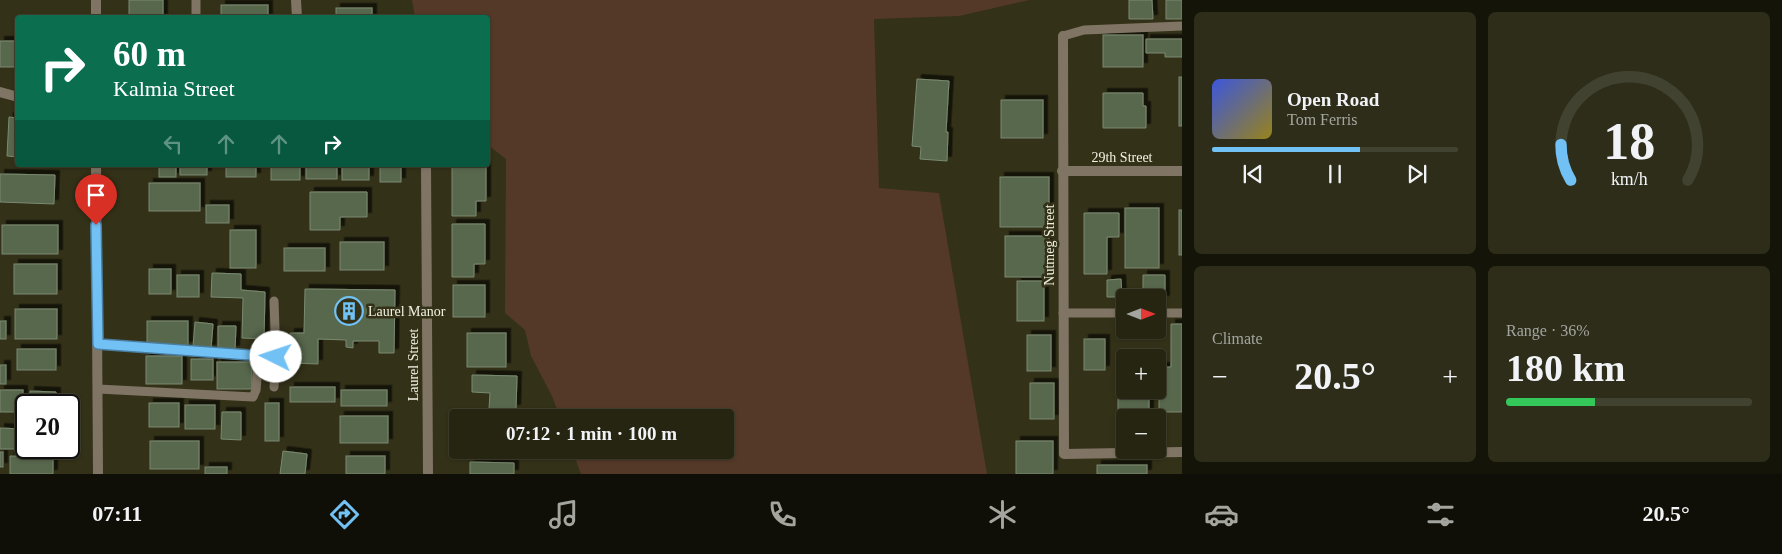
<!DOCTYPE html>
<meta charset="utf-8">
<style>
body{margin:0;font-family:Georgia,serif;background:#2e2d1a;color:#f1f3f6;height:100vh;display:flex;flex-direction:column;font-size:19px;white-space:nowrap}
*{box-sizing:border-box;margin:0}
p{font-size:16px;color:#a4a59f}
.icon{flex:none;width:28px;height:28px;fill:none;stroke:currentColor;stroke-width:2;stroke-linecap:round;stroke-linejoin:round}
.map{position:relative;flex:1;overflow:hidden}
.details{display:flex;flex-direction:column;gap:12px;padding:12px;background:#151409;width:600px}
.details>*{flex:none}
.top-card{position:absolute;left:15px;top:15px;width:475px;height:152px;border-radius:5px;box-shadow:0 1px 4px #0004,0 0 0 1px #424231;background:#0b6e4f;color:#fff;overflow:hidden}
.needle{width:32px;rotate:90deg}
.tools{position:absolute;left:1116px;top:289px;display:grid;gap:10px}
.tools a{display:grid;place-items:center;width:50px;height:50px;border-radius:5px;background:#262511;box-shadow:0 1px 4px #0004,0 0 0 1px #424231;font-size:25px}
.speed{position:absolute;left:15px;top:394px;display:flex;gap:10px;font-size:25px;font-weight:700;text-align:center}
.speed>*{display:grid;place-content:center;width:65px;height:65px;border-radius:50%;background:#262511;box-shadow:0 1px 4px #0004,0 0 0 1px #424231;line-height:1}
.speed .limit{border:2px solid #111;border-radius:8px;background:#fff;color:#111}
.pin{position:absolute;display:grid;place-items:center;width:42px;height:42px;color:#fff;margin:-51px -21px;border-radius:50% 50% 50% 0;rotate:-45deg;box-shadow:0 0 5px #0007}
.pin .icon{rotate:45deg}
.me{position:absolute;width:55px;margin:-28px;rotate:274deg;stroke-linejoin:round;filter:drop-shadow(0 0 4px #0008)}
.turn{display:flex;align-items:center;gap:18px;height:105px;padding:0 15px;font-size:22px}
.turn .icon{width:65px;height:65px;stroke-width:2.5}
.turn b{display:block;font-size:35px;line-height:42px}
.lanes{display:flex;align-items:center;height:48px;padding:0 15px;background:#0003;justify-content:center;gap:25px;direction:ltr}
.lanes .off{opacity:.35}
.big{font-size:38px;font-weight:700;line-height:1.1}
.details .tile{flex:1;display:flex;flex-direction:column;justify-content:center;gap:8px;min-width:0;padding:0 18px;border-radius:8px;background:#2e2d1a}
.details .dial{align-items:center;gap:0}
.dial svg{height:130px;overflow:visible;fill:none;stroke:#424231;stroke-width:7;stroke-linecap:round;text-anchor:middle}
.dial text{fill:#f1f3f6;stroke:none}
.song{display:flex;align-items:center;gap:15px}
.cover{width:60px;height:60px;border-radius:8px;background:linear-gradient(135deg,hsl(230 70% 55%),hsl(50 70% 35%))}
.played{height:5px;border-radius:2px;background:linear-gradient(90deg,#72c1f5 60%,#424231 60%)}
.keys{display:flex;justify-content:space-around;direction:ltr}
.heat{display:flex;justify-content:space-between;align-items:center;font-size:28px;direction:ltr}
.charge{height:8px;border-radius:4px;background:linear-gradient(90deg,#34c759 36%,#424231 0)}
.details .tiles{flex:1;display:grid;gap:12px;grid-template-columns:repeat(2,1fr)}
.trip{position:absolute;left:449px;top:409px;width:285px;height:50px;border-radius:5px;background:#262511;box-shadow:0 1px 4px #0004,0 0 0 1px #424231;font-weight:700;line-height:50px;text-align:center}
.menu{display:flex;height:80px;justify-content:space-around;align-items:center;background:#0f0f07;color:#a4a59f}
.menu .icon{width:35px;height:35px}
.menu .selected{color:#72c1f5}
.menu b{font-size:22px;color:#f1f3f6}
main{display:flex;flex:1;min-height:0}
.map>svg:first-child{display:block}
.green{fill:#543928}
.building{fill:#58674e;stroke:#7a8a70;filter:url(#shadow)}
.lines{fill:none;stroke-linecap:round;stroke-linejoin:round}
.service{stroke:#807565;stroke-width:9}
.minor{stroke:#807565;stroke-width:10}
.route-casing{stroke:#4a7d9f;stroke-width:12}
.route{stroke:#72c1f5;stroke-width:9}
.labels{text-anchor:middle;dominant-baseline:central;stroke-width:5;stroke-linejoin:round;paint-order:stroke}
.street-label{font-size:14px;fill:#f2f2e2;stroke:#333117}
.poi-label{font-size:14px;fill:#f2f2e2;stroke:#333117;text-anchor:start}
</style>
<main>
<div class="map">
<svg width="1182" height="474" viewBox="0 0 1182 474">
<defs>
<filter id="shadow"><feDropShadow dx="4.5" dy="-4.5" stdDeviation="0" flood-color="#0009"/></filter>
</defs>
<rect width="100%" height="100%" fill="#333117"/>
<!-- green -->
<polygon class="green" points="412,0 1029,0 959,16 874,19 879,188 939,193 987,474 581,474 572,450 725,450 725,418 560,417 552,396 531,356 525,330 505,313 506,159 488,145 488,18 415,17"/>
<!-- building -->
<g class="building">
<rect x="129" y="0" width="34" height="18"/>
<polygon points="1129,0 1152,0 1153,19 1129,19"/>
<rect x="1166" y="0" width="16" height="19"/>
<rect x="221" y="5" width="47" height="13"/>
<rect x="336" y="8" width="36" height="10"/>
<rect x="1103" y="35" width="40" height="32"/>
<polygon points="1146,39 1182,39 1182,57 1165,57 1165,53 1146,53"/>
<rect x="0" y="41" width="18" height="26"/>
<rect x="1179" y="77" width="3" height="49"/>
<polygon points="917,79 949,81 946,132 948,132 947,161 920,159 921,147 912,146"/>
<polygon points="1103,93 1143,93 1143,106 1146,106 1146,128 1103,128"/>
<rect x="1001" y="100" width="42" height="38"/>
<polygon points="9,117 18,118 18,157 7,156"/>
<rect x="159" y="165" width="17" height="12"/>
<rect x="180" y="165" width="27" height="10"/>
<rect x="226" y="165" width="30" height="12"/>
<rect x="271" y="165" width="29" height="15"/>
<rect x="306" y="165" width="31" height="14"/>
<rect x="342" y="165" width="27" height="15"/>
<rect x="380" y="165" width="21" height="17"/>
<polygon points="452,165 486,165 486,201 476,201 476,216 452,216"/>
<polygon points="0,174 55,175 54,204 0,202"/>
<rect x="1000" y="177" width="49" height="50"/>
<rect x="149" y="183" width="51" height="28"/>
<polygon points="310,192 367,192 367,217 340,217 340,230 310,230"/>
<rect x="206" y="205" width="23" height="18"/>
<rect x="1125" y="208" width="34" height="60"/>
<rect x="1179" y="210" width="3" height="45"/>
<polygon points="1084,213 1119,213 1119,237 1107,237 1107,274 1084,274"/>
<polygon points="452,224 485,224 485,264 474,264 474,277 452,277"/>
<rect x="2" y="225" width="56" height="29"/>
<rect x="230" y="230" width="26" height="38"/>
<rect x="1005" y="236" width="44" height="41"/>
<rect x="340" y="242" width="44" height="28"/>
<rect x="284" y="248" width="41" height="23"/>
<rect x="14" y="264" width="43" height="30"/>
<rect x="149" y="269" width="22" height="25"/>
<polygon points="212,273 241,274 241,290 265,292 264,339 242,338 243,298 211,297"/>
<rect x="177" y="275" width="22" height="22"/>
<polygon points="1143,275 1165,275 1165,300 1158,300 1158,298 1143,298"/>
<polygon points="1121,279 1122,297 1107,297 1107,280"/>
<rect x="1017" y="281" width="27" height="40"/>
<rect x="453" y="285" width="32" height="32"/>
<polygon points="305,289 395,290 394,353 379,353 379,341 353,341 353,348 346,347 346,340 318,339 318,364 289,363 290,333 304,333"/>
<rect x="15" y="309" width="42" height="30"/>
<rect x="0" y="321" width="6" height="18"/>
<rect x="147" y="321" width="41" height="25"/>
<polygon points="195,322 213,324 211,349 193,347"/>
<polygon points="1171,324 1182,324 1182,412 1159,412 1159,367 1171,367"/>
<polygon points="218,326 236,326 235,350 218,349"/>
<rect x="467" y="333" width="39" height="34"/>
<rect x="1027" y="335" width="24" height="36"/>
<rect x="1084" y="339" width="21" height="31"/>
<rect x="17" y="349" width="39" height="21"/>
<rect x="146" y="356" width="36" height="28"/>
<rect x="191" y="359" width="22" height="21"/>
<rect x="217" y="362" width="35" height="27"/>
<rect x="0" y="365" width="6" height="19"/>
<polygon points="472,375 517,376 516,409 489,409 490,393 472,392"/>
<rect x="1030" y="383" width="24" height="36"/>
<rect x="290" y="387" width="45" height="15"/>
<polygon points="1118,388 1125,388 1125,390 1149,390 1149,418 1118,418"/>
<rect x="0" y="390" width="23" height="22"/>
<rect x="341" y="390" width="46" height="16"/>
<polygon points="30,391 56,392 56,405 30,405"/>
<rect x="149" y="403" width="30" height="24"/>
<rect x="265" y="403" width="14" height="38"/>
<rect x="185" y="405" width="30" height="24"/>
<polygon points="222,412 241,412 241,440 221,439"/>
<rect x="340" y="416" width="48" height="27"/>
<polygon points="0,428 22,429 22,449 0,449"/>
<rect x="150" y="441" width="49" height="28"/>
<rect x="1016" y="441" width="37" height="33"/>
<polygon points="27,448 53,448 53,451 27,450"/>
<polygon points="474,450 556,450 556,459 474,456"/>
<polygon points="283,451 307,454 305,474 280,474"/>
<rect x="0" y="452" width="3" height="15"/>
<polygon points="10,456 53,457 53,474 10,474"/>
<rect x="346" y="456" width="39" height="18"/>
<polygon points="470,462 514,463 514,474 470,474"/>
<rect x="1097" y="465" width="50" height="9"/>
<rect x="205" y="467" width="22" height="7"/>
</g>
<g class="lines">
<!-- service -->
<g class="service">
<polyline points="196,18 196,0"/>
<polyline points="1063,36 1084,30 1182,26"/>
<polyline points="274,301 276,357 274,387"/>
<polyline points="1063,313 1125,313"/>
<polyline points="1158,313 1182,313"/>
<polyline points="98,344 276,357"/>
<polyline points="98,389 253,397 256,390 259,356"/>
</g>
<!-- minor -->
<g class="minor">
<polyline points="96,0 96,18"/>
<polyline points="296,0 297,18"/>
<polyline points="1063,36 1064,454 1182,452"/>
<polyline points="0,92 18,97"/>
<polyline points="96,165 98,474"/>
<polyline points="426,165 428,474"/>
<polyline points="1062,171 1182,171"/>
</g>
</g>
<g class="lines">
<defs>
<polyline id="route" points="96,225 98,344 276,357"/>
</defs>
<!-- route casing -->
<use href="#route" class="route-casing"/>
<!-- route -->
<use href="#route" class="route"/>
</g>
<!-- icons -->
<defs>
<symbol id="building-ring" viewBox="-11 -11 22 22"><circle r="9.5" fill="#333117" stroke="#72c1f5" stroke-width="1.5"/><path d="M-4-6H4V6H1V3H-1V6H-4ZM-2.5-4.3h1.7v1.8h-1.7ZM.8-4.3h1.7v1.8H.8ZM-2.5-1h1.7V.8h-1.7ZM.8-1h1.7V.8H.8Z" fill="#72c1f5"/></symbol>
</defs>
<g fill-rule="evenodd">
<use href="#building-ring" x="333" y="295" width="32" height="32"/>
</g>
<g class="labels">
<!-- street labels -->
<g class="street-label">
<text x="1122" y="157">29th Street</text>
<text transform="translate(1049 245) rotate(-90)">Nutmeg Street</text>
<text transform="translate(413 365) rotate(-90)">Laurel Street</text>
</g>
<!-- poi labels -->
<g class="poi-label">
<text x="368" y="311">Laurel Manor</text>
</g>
</g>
</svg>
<div class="tools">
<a><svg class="needle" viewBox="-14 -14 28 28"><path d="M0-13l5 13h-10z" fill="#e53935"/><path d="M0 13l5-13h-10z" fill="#a4a59f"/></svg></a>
<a>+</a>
<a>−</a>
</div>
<div class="speed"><div class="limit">20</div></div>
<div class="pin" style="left:96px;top:225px;background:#d93025"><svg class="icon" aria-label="arrive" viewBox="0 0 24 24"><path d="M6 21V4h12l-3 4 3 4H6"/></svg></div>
<svg class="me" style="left:276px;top:357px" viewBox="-20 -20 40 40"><circle r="19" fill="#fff"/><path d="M0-13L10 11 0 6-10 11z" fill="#72c1f5"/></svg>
<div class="trip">07:12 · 1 min · 100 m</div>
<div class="top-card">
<div class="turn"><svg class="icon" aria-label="right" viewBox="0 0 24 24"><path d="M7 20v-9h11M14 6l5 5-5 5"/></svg><div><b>60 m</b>Kalmia Street</div></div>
<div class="lanes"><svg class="icon off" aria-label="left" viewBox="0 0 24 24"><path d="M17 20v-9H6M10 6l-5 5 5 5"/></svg><svg class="icon off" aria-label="ahead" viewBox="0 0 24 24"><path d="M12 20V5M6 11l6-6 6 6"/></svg><svg class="icon off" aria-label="ahead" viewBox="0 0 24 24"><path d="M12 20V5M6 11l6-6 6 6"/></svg><svg class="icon" aria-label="right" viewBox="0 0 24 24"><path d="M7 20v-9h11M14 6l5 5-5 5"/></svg></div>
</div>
</div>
<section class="details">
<div class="tiles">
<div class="tile">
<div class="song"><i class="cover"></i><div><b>Open Road</b><p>Tom Ferris</p></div></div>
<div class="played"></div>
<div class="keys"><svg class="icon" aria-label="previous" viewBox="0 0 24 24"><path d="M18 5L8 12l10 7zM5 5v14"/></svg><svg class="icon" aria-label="pause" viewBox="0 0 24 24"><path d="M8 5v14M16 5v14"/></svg><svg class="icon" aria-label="next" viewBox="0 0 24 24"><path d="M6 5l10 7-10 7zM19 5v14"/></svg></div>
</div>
<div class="tile dial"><svg viewBox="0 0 100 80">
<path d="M14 69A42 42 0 1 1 86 69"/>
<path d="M14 69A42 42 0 0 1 8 47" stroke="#72c1f5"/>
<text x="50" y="56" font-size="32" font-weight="700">18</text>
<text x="50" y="72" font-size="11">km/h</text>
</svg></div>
<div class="tile"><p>Climate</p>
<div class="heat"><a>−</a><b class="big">20.5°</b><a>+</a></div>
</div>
<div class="tile"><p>Range · 36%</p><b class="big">180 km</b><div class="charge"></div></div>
</div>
</section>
</main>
<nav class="menu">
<b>07:11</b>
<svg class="icon selected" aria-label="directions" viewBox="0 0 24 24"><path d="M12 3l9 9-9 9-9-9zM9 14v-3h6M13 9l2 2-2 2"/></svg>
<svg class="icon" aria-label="music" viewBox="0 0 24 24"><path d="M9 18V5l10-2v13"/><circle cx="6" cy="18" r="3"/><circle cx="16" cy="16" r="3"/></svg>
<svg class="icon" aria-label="phone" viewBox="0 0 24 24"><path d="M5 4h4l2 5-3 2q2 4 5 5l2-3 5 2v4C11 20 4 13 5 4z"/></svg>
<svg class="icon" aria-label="climate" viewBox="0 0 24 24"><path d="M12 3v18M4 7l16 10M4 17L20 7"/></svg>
<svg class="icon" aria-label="car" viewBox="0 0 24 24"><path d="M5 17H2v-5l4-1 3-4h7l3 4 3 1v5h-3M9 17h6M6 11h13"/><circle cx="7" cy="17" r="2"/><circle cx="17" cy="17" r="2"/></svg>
<svg class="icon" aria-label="filters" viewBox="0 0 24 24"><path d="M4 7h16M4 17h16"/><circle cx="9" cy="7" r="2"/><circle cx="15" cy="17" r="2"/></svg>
<b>20.5°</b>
</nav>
